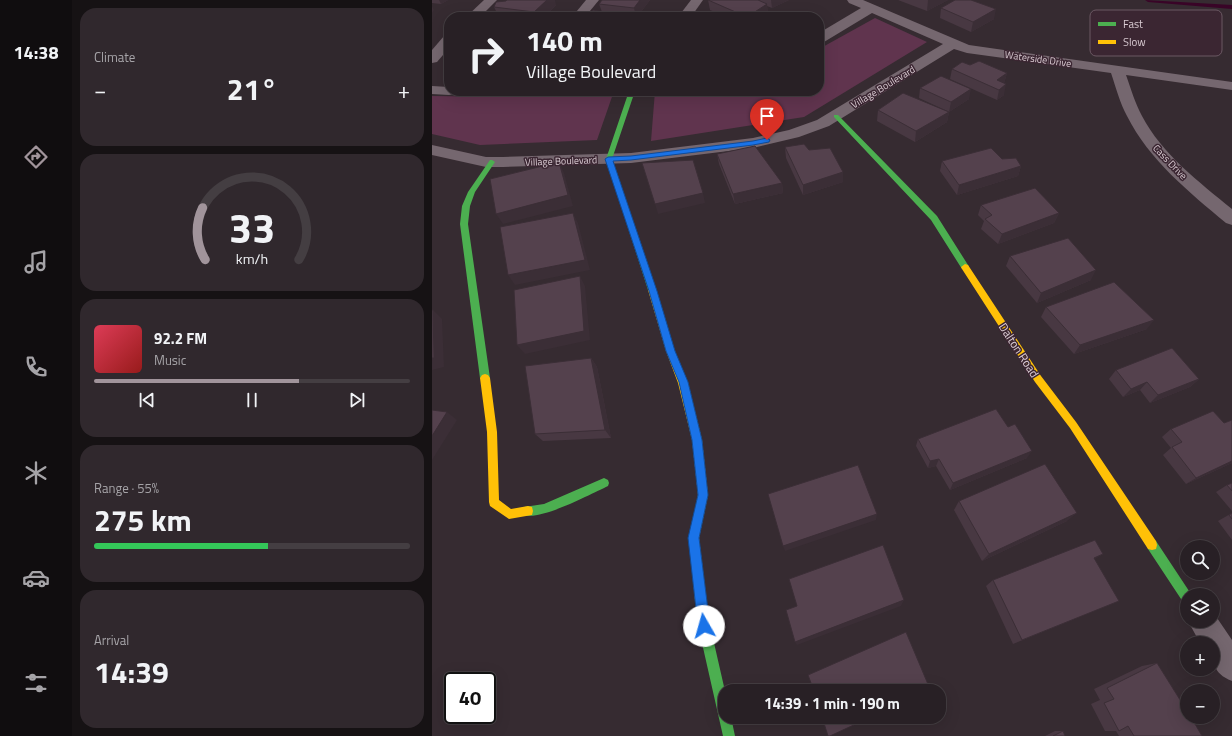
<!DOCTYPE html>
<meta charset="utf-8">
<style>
body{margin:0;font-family:"Titillium Web",sans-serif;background:#30282d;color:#f1f3f6;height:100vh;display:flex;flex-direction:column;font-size:15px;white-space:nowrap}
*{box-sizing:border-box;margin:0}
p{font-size:13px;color:#a5a3a7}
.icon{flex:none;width:22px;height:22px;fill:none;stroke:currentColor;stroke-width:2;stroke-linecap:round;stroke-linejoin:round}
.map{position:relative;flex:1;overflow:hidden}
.sheet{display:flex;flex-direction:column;gap:8px;padding:8px;background:#161214;width:360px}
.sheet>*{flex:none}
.guide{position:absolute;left:12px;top:12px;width:380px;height:84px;border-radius:16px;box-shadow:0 4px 16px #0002,0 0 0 1px #443e42;background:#282025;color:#f1f3f6;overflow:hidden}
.buttons{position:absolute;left:748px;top:540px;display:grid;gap:8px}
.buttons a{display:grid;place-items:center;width:40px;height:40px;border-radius:50%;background:#282025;box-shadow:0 4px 16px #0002,0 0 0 1px #443e42;font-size:20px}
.speed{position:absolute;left:12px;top:672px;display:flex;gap:8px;font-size:20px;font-weight:700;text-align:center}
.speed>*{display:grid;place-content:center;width:52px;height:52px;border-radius:50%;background:#282025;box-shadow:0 4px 16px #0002,0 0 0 1px #443e42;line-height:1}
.speed .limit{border:2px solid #111;border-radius:6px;background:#fff;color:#111}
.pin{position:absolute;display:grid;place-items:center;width:34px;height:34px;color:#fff;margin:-41px -17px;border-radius:50% 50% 50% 0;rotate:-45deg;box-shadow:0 0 4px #0007}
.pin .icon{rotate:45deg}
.me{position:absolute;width:44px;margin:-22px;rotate:353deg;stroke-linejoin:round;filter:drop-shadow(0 0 3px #0008)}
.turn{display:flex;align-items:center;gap:14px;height:84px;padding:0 16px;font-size:18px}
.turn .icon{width:52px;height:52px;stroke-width:2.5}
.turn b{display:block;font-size:28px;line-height:34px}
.big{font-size:30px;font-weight:700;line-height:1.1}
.sheet .card{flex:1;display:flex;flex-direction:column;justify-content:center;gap:6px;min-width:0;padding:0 14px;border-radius:16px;background:#30282d}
.sheet .dial{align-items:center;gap:0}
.dial svg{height:104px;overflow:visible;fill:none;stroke:#443e42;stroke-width:7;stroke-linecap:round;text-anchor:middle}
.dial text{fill:#f1f3f6;stroke:none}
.song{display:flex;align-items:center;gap:12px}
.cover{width:48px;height:48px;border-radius:6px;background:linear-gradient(135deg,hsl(350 70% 55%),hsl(0 70% 35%))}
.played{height:4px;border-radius:2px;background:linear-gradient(90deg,#a1949b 65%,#443e42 65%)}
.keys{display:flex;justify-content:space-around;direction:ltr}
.heat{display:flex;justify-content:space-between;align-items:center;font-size:22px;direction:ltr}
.charge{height:6px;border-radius:3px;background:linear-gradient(90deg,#34c759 55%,#443e42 0)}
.trip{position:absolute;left:286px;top:684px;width:228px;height:40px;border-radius:16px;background:#282025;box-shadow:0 4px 16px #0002,0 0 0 1px #443e42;font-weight:700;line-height:40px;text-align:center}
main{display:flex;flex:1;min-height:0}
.tab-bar{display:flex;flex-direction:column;width:72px;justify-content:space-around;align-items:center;background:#100d0f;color:#a5a3a7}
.tab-bar .icon{width:28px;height:28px}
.tab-bar .active{color:#a1949b}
.tab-bar b{font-size:18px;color:#f1f3f6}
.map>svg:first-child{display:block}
.green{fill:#60344e}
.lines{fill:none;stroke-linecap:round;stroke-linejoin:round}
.stream{fill:#390427;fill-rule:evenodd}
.street{fill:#75676f;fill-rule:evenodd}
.fast{fill:#4caf50;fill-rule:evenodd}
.slow{fill:#ffc107;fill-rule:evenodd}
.wall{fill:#483842}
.shaded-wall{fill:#3b2e36}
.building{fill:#54414d;stroke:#3b2e36}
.route{fill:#1a73e8;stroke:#114b97}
.labels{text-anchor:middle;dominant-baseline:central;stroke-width:3;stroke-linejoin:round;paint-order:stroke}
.far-street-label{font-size:10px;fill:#dbcdd4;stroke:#3b2632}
.street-label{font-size:12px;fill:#dbcdd4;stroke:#3b2632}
.key{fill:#3b2632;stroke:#6b5863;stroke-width:1}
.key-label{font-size:11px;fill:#dbcdd4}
</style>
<main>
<nav class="tab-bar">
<b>14:38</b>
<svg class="icon active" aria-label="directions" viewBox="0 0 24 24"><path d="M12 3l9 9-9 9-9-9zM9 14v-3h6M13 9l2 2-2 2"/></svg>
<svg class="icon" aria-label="music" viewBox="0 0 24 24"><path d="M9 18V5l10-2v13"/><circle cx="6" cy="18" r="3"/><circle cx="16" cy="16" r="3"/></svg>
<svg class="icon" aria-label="phone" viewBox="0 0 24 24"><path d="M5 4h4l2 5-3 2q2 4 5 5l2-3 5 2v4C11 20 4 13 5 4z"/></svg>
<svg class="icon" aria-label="climate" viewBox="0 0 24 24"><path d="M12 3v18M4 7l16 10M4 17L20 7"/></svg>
<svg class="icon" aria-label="car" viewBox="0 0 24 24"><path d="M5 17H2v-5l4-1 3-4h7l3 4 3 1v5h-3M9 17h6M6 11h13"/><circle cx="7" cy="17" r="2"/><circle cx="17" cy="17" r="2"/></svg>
<svg class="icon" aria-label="filters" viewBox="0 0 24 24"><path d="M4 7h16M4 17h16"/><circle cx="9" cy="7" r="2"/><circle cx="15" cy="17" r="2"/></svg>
</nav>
<section class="sheet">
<div class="card"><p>Climate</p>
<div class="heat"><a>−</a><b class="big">21°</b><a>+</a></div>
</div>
<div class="card dial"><svg viewBox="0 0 100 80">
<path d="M14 69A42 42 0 1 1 86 69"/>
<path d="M14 69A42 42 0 0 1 12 29" stroke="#a1949b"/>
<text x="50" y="56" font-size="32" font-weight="700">33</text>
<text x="50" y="72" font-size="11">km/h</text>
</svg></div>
<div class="card">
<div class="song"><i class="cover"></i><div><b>92.2 FM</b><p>Music</p></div></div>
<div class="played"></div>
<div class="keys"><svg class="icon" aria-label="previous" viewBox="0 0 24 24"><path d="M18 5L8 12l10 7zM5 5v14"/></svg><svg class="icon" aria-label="pause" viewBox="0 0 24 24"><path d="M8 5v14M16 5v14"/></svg><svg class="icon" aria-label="next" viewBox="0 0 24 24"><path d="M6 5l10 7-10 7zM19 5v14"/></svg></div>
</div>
<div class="card"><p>Range · 55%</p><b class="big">275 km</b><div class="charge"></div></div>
<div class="card"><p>Arrival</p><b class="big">14:39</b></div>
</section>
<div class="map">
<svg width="800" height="736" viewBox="0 0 800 736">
<rect width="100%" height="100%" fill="#362b31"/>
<!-- green -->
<g class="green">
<polygon points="443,18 495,42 372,117 219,141 223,91 387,91 387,49"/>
<polygon points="168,91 182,91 165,140 48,145 0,134 0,96 88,97"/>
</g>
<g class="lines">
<!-- stream -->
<polygon class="stream" points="713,0 800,5 800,9 716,2"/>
<!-- street -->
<g class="street">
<polygon points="52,0 65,0 48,17 34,17"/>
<polygon points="154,0 167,0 153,17 140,17"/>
<polygon points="259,0 271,0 259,17 246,17"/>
<path d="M 415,0 L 431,0 L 537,45 L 800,82 L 800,90 L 694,75 C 699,89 703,103 710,116 C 730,154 767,182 800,209 L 800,225 L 794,223 C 757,192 717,160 695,116 C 688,103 684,88 679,73 L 535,53 L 522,49 L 397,126 L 367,137 L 321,148 L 199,163 L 71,167 L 54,167 L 0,155 L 0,145 L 54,157 L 71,157 L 199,153 L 321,138 L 357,130 L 385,120 L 511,44 L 440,13 L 392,42 L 387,43 L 387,33 L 429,8 L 417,3 Z"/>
<polygon points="17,35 17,48 5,62 0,63 0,50 12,36"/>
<polygon points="0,86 17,87 17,91 24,91 22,94 17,95 0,94"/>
<polygon points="32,91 139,91 137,94 132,95 39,95 34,94"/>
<path d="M 781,612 L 800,640 L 800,681 C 780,673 781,662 781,643 L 768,643 L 756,621 L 781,621 Z"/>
</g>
<!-- fast -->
<g class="fast">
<polygon points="197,91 203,91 180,159 224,290 220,293 216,290 174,159"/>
<polygon points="402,115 406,115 505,216 536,265 537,267 536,269 530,269 499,220 402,117"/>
<polygon points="58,160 60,160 63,162 43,192 38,206 36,224 58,378 56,381 53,382 50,381 48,378 28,224 30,206 36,192"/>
<path d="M 172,478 L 176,480 L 177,483 L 176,486 C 159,494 108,521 92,515 L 91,511 L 92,507 L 112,504 Z"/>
<polygon points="720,540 724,541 759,594 759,595 755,595 755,604 751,602 716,549 715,545 716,541"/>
<polygon points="271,615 275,617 277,621 293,691 293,717 299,717 303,736 291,736 265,621 267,617"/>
</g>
<!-- slow -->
<g class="slow">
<polygon points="533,264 536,265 609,376 644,422 724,541 725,545 724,549 720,550 716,549 638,428 603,382 530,269 529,267"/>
<polygon points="220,287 224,290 242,351 256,383 270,440 276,495 267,538 277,621 275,625 271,627 267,625 265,621 257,538 266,495 260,440 246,383 234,351 216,290"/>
<polygon points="53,374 56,375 58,378 65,432 67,500 79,509 96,506 100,507 101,511 100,515 77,519 58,506 57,502 55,432 48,378 50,375"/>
</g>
</g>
<!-- wall -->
<g class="wall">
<polygon points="0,0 16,0 9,4 0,3"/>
<polygon points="218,0 205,17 196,17 170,12 167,4"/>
<polygon points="276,0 357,0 340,8 335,6 336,15 332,17 294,17 278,10"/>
<polygon points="466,0 516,0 495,11"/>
<polygon points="124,5 112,17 51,17 66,15 62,7"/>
<polygon points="509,8 562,19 539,32 508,18"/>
<polygon points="538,65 575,73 572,83 572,95 565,100 518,79 520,69"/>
<polygon points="488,88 537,99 517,112 515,122 483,142 445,121 446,110 515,111 487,98"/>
<polygon points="353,147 377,150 411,172 411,182 371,195 354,158"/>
<polygon points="285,154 350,183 351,193 303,204 287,164"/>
<polygon points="570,159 589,166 586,176 525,195 508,171 510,161"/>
<polygon points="549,205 627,213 622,223 566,244 549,229 552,221 546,215"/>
<polygon points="578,256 659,280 605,303 574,266"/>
<polygon points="614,307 715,329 642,354 609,317"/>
<polygon points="159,358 165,367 179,438 111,441 103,434"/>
<polygon points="684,370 767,379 758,387 718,403 708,390 691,397 677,379"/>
<polygon points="800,420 800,463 754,484 731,455 739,448 730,437 739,429 792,423"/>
<polygon points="486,439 595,458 518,490 504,466 496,468 484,446"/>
<polygon points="800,483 800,511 784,492 795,485"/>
<polygon points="527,501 635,521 550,561 522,510"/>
<polygon points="800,513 800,540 786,521"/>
<polygon points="662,560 674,606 581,644 554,586 561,580"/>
<polygon points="725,663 770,736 687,736 684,731 673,731 659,704 668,700 662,689 710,666"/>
<polygon points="623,731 631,731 633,736 613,736"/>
</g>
<!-- shaded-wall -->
<g class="shaded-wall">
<polygon points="7,0 16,0 9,4"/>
<polygon points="115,0 123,0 124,5 112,17 105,17 102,12"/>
<polygon points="208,0 218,0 205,17 204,17 202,8"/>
<polygon points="339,0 357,0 340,8"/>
<polygon points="496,0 516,0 495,11"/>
<polygon points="335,4 336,15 332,17 315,17"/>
<polygon points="0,6 2,10 0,13"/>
<polygon points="564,9 562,19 539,32 541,22"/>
<polygon points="575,73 572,84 565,80"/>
<polygon points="574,84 572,95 565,100 567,90"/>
<polygon points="539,89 537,99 517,112 519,102"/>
<polygon points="517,112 515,122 483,142 484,131"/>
<polygon points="127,162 132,173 141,206 71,224 64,214"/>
<polygon points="589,166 586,176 525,195 527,185"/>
<polygon points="411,172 411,182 371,195 371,185"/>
<polygon points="350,183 351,193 303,204 301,194"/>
<polygon points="271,193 273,203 226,214 223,204"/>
<polygon points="141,213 146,223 158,270 83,285 76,275"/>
<polygon points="627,213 622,223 566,244 570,234"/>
<polygon points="664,270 659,280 605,303 609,293"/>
<polygon points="148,276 153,286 158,340 93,354 85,345"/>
<polygon points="1,310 10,319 12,367 0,370"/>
<polygon points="722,320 715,329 642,354 648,345"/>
<polygon points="159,358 165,367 179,438 173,430"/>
<polygon points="767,379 758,387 718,403 726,395"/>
<polygon points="715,382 708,390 691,397 699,389"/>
<polygon points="15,412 25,420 0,460 0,436"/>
<polygon points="600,451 595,458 518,490 521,483"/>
<polygon points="507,459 504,466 496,468 498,461"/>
<polygon points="800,461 800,463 754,484 764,478"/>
<polygon points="645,513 635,521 550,561 557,554"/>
<polygon points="445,514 444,520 353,551 351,546"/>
<polygon points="671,554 660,561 662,558"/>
<polygon points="472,600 469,606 365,645 363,642"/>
</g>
<!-- building -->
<g class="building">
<polygon points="75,0 115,0 102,12 62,7 64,2 74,1"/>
<polygon points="170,0 208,0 202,8 167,4"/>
<polygon points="276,0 326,0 335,4 315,17"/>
<polygon points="523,0 539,0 564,9 541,22 509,8"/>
<polygon points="161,10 197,17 156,17"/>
<polygon points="54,13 85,17 51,17"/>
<polygon points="547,61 575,73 565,80 574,84 567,90 520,69 530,62 538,65"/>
<polygon points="509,76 539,89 519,102 488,88"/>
<polygon points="471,93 517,112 484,131 446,110"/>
<polygon points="372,144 377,150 398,148 411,172 371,185 353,147"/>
<polygon points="323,146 350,183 301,194 285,154"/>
<polygon points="559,148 570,159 584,158 589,166 527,185 510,161"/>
<polygon points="261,160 271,193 223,204 210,163"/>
<polygon points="127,162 136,195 64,214 58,179"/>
<polygon points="603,188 627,213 570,234 553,219 560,215 549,205"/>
<polygon points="141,213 153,260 76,275 68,227"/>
<polygon points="636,238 664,270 609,293 578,256"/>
<polygon points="148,276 152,331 85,345 82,290"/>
<polygon points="682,282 722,320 648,345 614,307"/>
<polygon points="0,310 1,310 2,358 0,358"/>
<polygon points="740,348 767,379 726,395 715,382 699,389 684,370"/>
<polygon points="159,358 173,430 103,434 93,366"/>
<polygon points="564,409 576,427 583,424 600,451 521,483 507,459 498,461 486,439"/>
<polygon points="0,410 15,412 0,436"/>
<polygon points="781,411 792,423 800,420 800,461 764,478 740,447 750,442 739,429"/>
<polygon points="613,464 645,513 557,554 527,501"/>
<polygon points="426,465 445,514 351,546 336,494"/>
<polygon points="800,483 800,491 795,485"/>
<polygon points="800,513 800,519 797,515"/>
<polygon points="663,540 671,554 662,558 687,601 590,640 561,580"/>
<polygon points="451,545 472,600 363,642 354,610 365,606 357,579"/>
<polygon points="474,632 498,689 494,691 382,691 376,675"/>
<polygon points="725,663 755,711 755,717 759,717 770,736 702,736 696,726 687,731 672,703 682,699 675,688"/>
<polygon points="390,717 439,717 398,736 396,736"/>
<polygon points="631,731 633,736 621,736"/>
</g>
<!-- route -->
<polygon class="route" points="335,138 338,140 337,142 321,145 199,160 181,161 225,291 243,351 256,382 270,440 276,495 267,538 278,626 276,630 272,632 268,630 266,626 256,538 266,495 260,440 247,382 234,351 217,291 173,159 176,157 199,156 321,141"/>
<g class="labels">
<!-- far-street labels -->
<g class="far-street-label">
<text transform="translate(606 59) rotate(8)">Waterside Drive</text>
<text transform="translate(451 87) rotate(-31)">Village Boulevard</text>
<text transform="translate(129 161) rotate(-2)">Village Boulevard</text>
<text transform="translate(738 162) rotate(46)">Cass Drive</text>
</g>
<!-- street labels -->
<g class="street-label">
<text transform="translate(587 350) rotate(57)">Dalton Road</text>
</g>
</g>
<!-- legend -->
<rect x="658" y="10" width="132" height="46" rx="6" class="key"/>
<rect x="666" y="22" width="18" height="4" fill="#4caf50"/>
<rect x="666" y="40" width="18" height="4" fill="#ffc107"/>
<g class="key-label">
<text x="691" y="28">Fast</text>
<text x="691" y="46">Slow</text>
</g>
</svg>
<div class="buttons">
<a><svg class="icon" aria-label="search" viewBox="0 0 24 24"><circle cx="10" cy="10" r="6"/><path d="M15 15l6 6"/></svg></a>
<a><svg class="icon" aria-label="layers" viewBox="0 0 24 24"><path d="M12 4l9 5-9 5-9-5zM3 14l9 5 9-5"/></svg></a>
<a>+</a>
<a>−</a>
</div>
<div class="speed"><div class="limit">40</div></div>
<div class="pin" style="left:335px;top:140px;background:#d93025"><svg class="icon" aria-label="arrive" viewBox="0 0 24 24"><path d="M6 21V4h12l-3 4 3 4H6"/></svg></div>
<svg class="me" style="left:272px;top:626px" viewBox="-20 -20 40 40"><circle r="19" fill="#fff"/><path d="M0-13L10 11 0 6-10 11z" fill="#1a73e8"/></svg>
<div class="trip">14:39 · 1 min · 190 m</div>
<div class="guide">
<div class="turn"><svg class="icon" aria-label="right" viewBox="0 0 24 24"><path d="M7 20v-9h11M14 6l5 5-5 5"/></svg><div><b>140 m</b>Village Boulevard</div></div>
</div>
</div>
</main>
